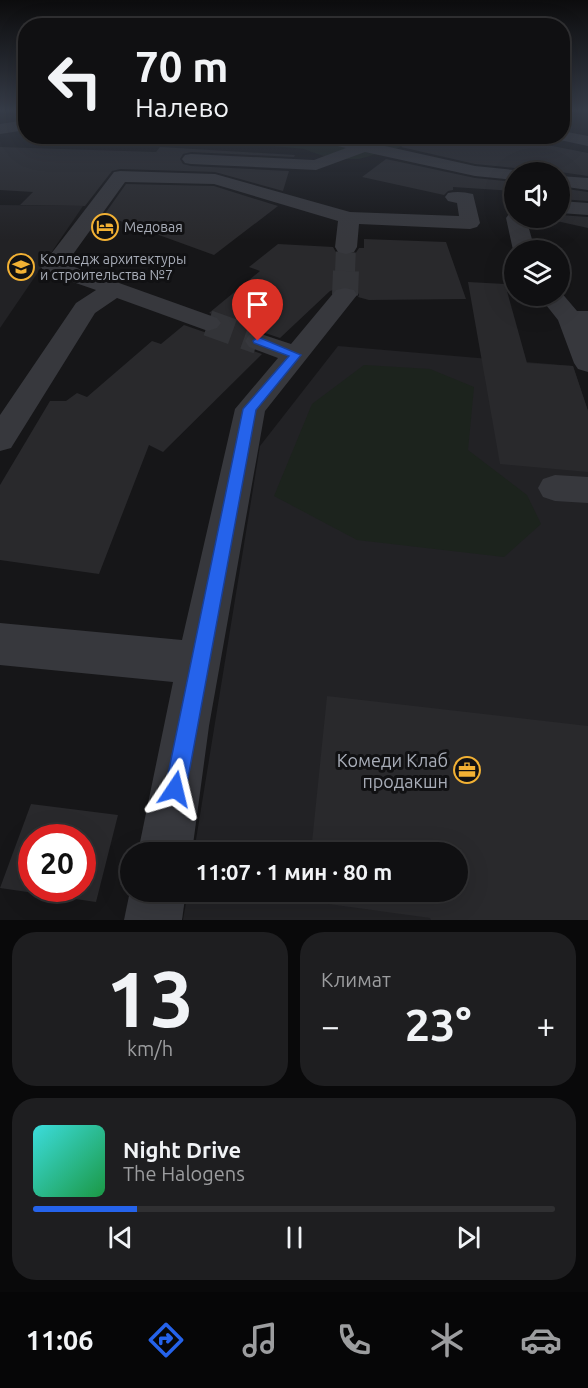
<!DOCTYPE html>
<html lang="ru">
<meta charset="utf-8">
<style>
body{margin:0;font-family:Ubuntu,sans-serif;background:#1e1e20;color:#f1f3f6;height:100vh;display:flex;flex-direction:column;font-size:22px;white-space:nowrap}
*{box-sizing:border-box;margin:0}
p{font-size:20px;color:#9c9d9f}
.icon{flex:none;width:33px;height:33px;fill:none;stroke:currentColor;stroke-width:2;stroke-linecap:round;stroke-linejoin:round}
.map{position:relative;height:920px;overflow:hidden}
.panel{display:flex;flex-direction:column;gap:12px;padding:12px;background:#09090a;flex:1}
.panel>*{flex:none}
.guide{position:absolute;left:18px;top:18px;width:552px;height:126px;border-radius:24px;box-shadow:0 6px 24px #0002,0 0 0 2px #303032;background:#101012;color:#f1f3f6;overflow:hidden}
.controls{position:absolute;left:504px;top:162px;display:grid;gap:12px}
.controls a{display:grid;place-items:center;width:66px;height:66px;border-radius:50%;background:#101012;box-shadow:0 6px 24px #0002,0 0 0 2px #303032;font-size:30px}
.speed{position:absolute;left:18px;top:824px;display:flex;gap:12px;font-size:30px;font-weight:700;text-align:center}
.speed>*{display:grid;place-content:center;width:78px;height:78px;border-radius:50%;background:#101012;box-shadow:0 6px 24px #0002,0 0 0 2px #303032;line-height:1}
.speed .limit{border:9px solid #d22;background:#fff;color:#111}
.pin{position:absolute;display:grid;place-items:center;width:51px;height:51px;color:#fff;margin:-62px -26px;border-radius:50% 50% 50% 0;rotate:-45deg;box-shadow:0 0 6px #0007}
.pin .icon{rotate:45deg}
.me{position:absolute;width:66px;margin:-33px;rotate:10deg;stroke-linejoin:round;filter:drop-shadow(0 0 4px #0008)}
.turn{display:flex;align-items:center;gap:21px;height:126px;padding:0 18px;font-size:27px}
.turn .icon{width:78px;height:78px;stroke-width:2.5}
.turn b{display:block;font-size:42px;line-height:51px}
.big{font-size:45px;font-weight:700;line-height:1.1}
.panel .widget{flex:1;display:flex;flex-direction:column;justify-content:center;gap:9px;min-width:0;padding:0 21px;border-radius:24px;background:#1e1e20}
.panel .dial{align-items:center;gap:0}
.dial b{font-size:78px;line-height:1}
.song{display:flex;align-items:center;gap:18px}
.cover{width:72px;height:72px;border-radius:9px;background:linear-gradient(135deg,hsl(180 70% 55%),hsl(140 70% 35%))}
.played{height:6px;border-radius:3px;background:linear-gradient(90deg,#2563eb 20%,#303032 20%)}
.keys{display:flex;justify-content:space-around;direction:ltr}
.heat{display:flex;justify-content:space-between;align-items:center;font-size:33px;direction:ltr}
.panel .tiles{flex:1;display:grid;gap:12px;grid-template-columns:1fr 1fr}
.widget:last-child{grid-column:span 2}
.trip{position:absolute;left:120px;top:842px;width:348px;height:60px;border-radius:30px;background:#101012;box-shadow:0 6px 24px #0002,0 0 0 2px #303032;font-weight:700;line-height:60px;text-align:center}
.tab-bar{display:flex;height:96px;justify-content:space-around;align-items:center;background:#060607;color:#9c9d9f}
.tab-bar .icon{width:42px;height:42px}
.tab-bar .on{color:#2563eb}
.tab-bar b{font-size:27px;color:#f1f3f6}
.map>svg:first-child{display:block}
.built{fill:#222225}
.green{fill:#1c231d}
.building{fill:#29292c;fill-rule:evenodd}
.lines{fill:none;stroke-linecap:round;stroke-linejoin:round}
.minor-tunnel-far1{stroke:#333438;stroke-width:20;stroke-dasharray:20 10;stroke-linecap:butt}
.minor-tunnel{stroke:#333438;stroke-width:26;stroke-dasharray:26 13;stroke-linecap:butt}
.minor{fill:#37383d;fill-rule:evenodd}
.route{fill:#2563eb;stroke:#184099;stroke-width:1.5}
.labels{text-anchor:middle;dominant-baseline:central;stroke-width:6;stroke-linejoin:round;paint-order:stroke}
.far-poi-label{font-size:14px;fill:#a8adb8;stroke:#111113;text-anchor:start}
.near-poi-label{font-size:18px;fill:#a8adb8;stroke:#111113;text-anchor:end}
</style>
<div class="map">
<svg width="588" height="920" viewBox="0 0 588 920">
<rect width="100%" height="100%" fill="#161618"/>
<!-- built -->
<g class="built">
<polygon points="0,205 83,206 0,328"/>
<polygon points="338,346 573,366 588,411 588,920 183,920 188,891 458,891 458,852 194,852 260,446"/>
</g>
<!-- green -->
<g class="green">
<polygon points="303,136 324,141 329,137 409,137 400,147 359,159 331,159 304,149 185,137"/>
<polygon points="364,365 430,369 474,387 468,450 527,495 541,524 504,557 357,540 274,496 312,404"/>
</g>
<!-- building -->
<g class="building">
<polygon points="414,136 502,136 588,153 588,176 560,172 523,172 515,168 475,164 401,147"/>
<polygon points="0,147 156,152 160,147 295,155 294,157 191,152 183,154 180,159 183,164 191,166 289,171 283,191 215,172 120,169 112,171 85,206 20,205 33,192 0,190"/>
<polygon points="386,159 475,178 514,182 514,191 453,187 453,190 448,191 444,195 362,177"/>
<polygon points="126,184 214,186 278,206 214,255 104,215"/>
<polygon points="560,188 588,192 588,201 560,199"/>
<polygon points="560,215 588,217 588,228 543,218 560,218"/>
<polygon points="364,239 446,242 466,299 369,300 358,297 359,295 356,289 345,286 330,291 280,338 259,331 249,333 243,342 248,349 262,354 163,452 149,445 99,574 0,560 0,485 50,401 66,401 77,393 87,397 152,341 161,344 184,325 207,333 218,330 223,322 218,316 209,313 260,271 249,267 278,244 333,247 337,254 347,256 355,254 359,248 364,248"/>
<polygon points="468,282 505,284 527,363 573,366 588,411 588,472 500,464"/>
<polygon points="327,696 588,726 588,920 431,920 430,918 307,901 308,891 458,891 458,852 311,852"/>
<path d="M 31,804 L 118,815 L 96,902 L 0,888 ZM 32,837 L 82,837 L 82,888 L 32,888 Z"/>
</g>
<g class="lines">
<!-- minor-tunnel-far1 -->
<polyline class="minor-tunnel-far1" points="345,272 346,247"/>
<!-- minor-tunnel -->
<g class="minor-tunnel">
<polyline points="345,295 346,271"/>
<polyline points="208,323 258,341"/>
</g>
<!-- minor -->
<g class="minor">
<polygon points="26,120 26,130 0,134 0,124"/>
<polygon points="562,131 588,136 588,146 555,139 553,136 562,136"/>
<polygon points="307,136 340,136 475,166 514,170 521,172 514,172 514,180 475,176 365,152 316,170 191,164 185,163 182,159 185,155 191,154 314,160 346,148 309,139"/>
<path d="M 120,171 L 215,174 L 350,212 L 459,216 L 457,203 L 448,201 L 445,197 L 448,193 C 457,191 464,192 473,194 L 480,223 L 477,227 L 470,229 L 359,224 L 357,247 L 354,252 L 346,254 L 338,252 L 335,247 L 338,221 L 214,184 L 125,182 L 66,264 L 217,318 L 221,323 L 217,328 L 208,331 L 117,298 L 95,313 L 11,448 L 0,451 L 0,415 L 76,303 L 96,290 L 44,272 L 41,267 L 114,172 Z"/>
<polygon points="560,176 588,178 588,190 560,186"/>
<polygon points="560,201 588,203 588,215 560,213"/>
<polygon points="514,212 514,218 526,218 535,250 514,252 513,250 506,218 509,214"/>
<polygon points="345,288 354,290 357,295 265,411 209,726 192,852 138,852 173,682 0,665 0,623 182,640 235,409 278,358 249,347 245,341 249,335 258,333 291,344 336,290"/>
<polygon points="560,291 577,311 588,311 588,372 578,369 574,363 558,320 539,296 560,296"/>
<polygon points="555,475 588,477 588,503 555,501 543,497 538,488 543,479"/>
<polygon points="130,891 186,891 182,920 124,920"/>
</g>
</g>
<!-- sky -->
<linearGradient id="sky" x2="0" y2="1"><stop stop-color="#0c0c0d"/><stop offset="0.46" stop-color="#363c48"/><stop offset="1" stop-color="#363c48" stop-opacity="0"/></linearGradient>
<rect width="588" height="240" fill="url(#sky)"/>
<!-- route -->
<polygon class="route" points="258,337 301,355 256,410 186,789 183,797 175,800 168,797 165,789 243,409 289,356 254,343 253,341"/>
<!-- icons -->
<defs>
<symbol id="hotel-ring" viewBox="-11 -11 22 22"><circle r="9.5" fill="#111113" stroke="#f2b134" stroke-width="1.5"/><path d="M-6-4.5h1.5V1H6V5H4.5V3h-9V5H-6ZM-4 0a1.8 1.8 0 1 1 3.6 0ZM.5 0V-2.5h3Q6-2.5 6 0Z" fill="#f2b134"/></symbol>
<symbol id="university-ring" viewBox="-11 -11 22 22"><circle r="9.5" fill="#111113" stroke="#f2b134" stroke-width="1.5"/><path d="M0-5L7-2L0 1L-7-2ZM-4 1L0 2.5L4 1V4Q0 6-4 4Z" fill="#f2b134"/></symbol>
<symbol id="office-ring" viewBox="-11 -11 22 22"><circle r="9.5" fill="#111113" stroke="#f2b134" stroke-width="1.5"/><path d="M-6-3h4V-5.5h4V-3h4V5H-6ZM-1-4.5V-3h2v-1.5ZM-6 0V1H6V0Z" fill="#f2b134"/></symbol>
</defs>
<g fill-rule="evenodd">
<use href="#hotel-ring" x="90" y="212" width="30" height="30"/>
<use href="#university-ring" x="6" y="252" width="30" height="30"/>
<use href="#office-ring" x="452" y="755" width="30" height="30"/>
</g>
<g class="labels">
<!-- far-poi labels -->
<g class="far-poi-label">
<text x="124" y="227">Медовая</text>
<text x="40" y="259">Колледж архитектуры<tspan x="40" dy="16">и строительства №7</tspan></text>
</g>
<!-- near-poi labels -->
<g class="near-poi-label">
<text x="448" y="760">Комеди Клаб<tspan x="448" dy="21">продакшн</tspan></text>
</g>
</g>
</svg>
<div class="controls">
<a><svg class="icon" aria-label="sound" viewBox="0 0 24 24"><path d="M4 9h4l5-4v14l-5-4H4zM17 9q2 3 0 6"/></svg></a>
<a><svg class="icon" aria-label="layers" viewBox="0 0 24 24"><path d="M12 4l9 5-9 5-9-5zM3 14l9 5 9-5"/></svg></a>
</div>
<div class="speed"><div class="limit">20</div></div>
<div class="pin" style="left:258px;top:341px;background:#d93025"><svg class="icon" aria-label="arrive" viewBox="0 0 24 24"><path d="M6 21V4h12l-3 4 3 4H6"/></svg></div>
<svg class="me" style="left:175px;top:789px" viewBox="-20 -20 40 40"><path d="M0-17L14 15 0 8-14 15z" fill="#2563eb" stroke="#fff" stroke-width="4"/></svg>
<div class="trip">11:07 · 1 мин · 80 m</div>
<div class="guide">
<div class="turn"><svg class="icon" aria-label="left" viewBox="0 0 24 24"><path d="M17 20v-9H6M10 6l-5 5 5 5"/></svg><div><b>70 m</b>Налево</div></div>
</div>
</div>
<section class="panel">
<div class="tiles">
<div class="widget dial"><b>13</b><p>km/h</p></div>
<div class="widget"><p>Климат</p>
<div class="heat"><a>−</a><b class="big">23°</b><a>+</a></div>
</div>
<div class="widget">
<div class="song"><i class="cover"></i><div><b>Night Drive</b><p>The Halogens</p></div></div>
<div class="played"></div>
<div class="keys"><svg class="icon" aria-label="previous" viewBox="0 0 24 24"><path d="M18 5L8 12l10 7zM5 5v14"/></svg><svg class="icon" aria-label="pause" viewBox="0 0 24 24"><path d="M8 5v14M16 5v14"/></svg><svg class="icon" aria-label="next" viewBox="0 0 24 24"><path d="M6 5l10 7-10 7zM19 5v14"/></svg></div>
</div>
</div>
</section>
<nav class="tab-bar">
<b>11:06</b>
<svg class="icon on" aria-label="directions" viewBox="0 0 24 24"><path d="M12 3l9 9-9 9-9-9zM9 14v-3h6M13 9l2 2-2 2"/></svg>
<svg class="icon" aria-label="music" viewBox="0 0 24 24"><path d="M9 18V5l10-2v13"/><circle cx="6" cy="18" r="3"/><circle cx="16" cy="16" r="3"/></svg>
<svg class="icon" aria-label="phone" viewBox="0 0 24 24"><path d="M5 4h4l2 5-3 2q2 4 5 5l2-3 5 2v4C11 20 4 13 5 4z"/></svg>
<svg class="icon" aria-label="climate" viewBox="0 0 24 24"><path d="M12 3v18M4 7l16 10M4 17L20 7"/></svg>
<svg class="icon" aria-label="car" viewBox="0 0 24 24"><path d="M5 17H2v-5l4-1 3-4h7l3 4 3 1v5h-3M9 17h6M6 11h13"/><circle cx="7" cy="17" r="2"/><circle cx="17" cy="17" r="2"/></svg>
</nav>
